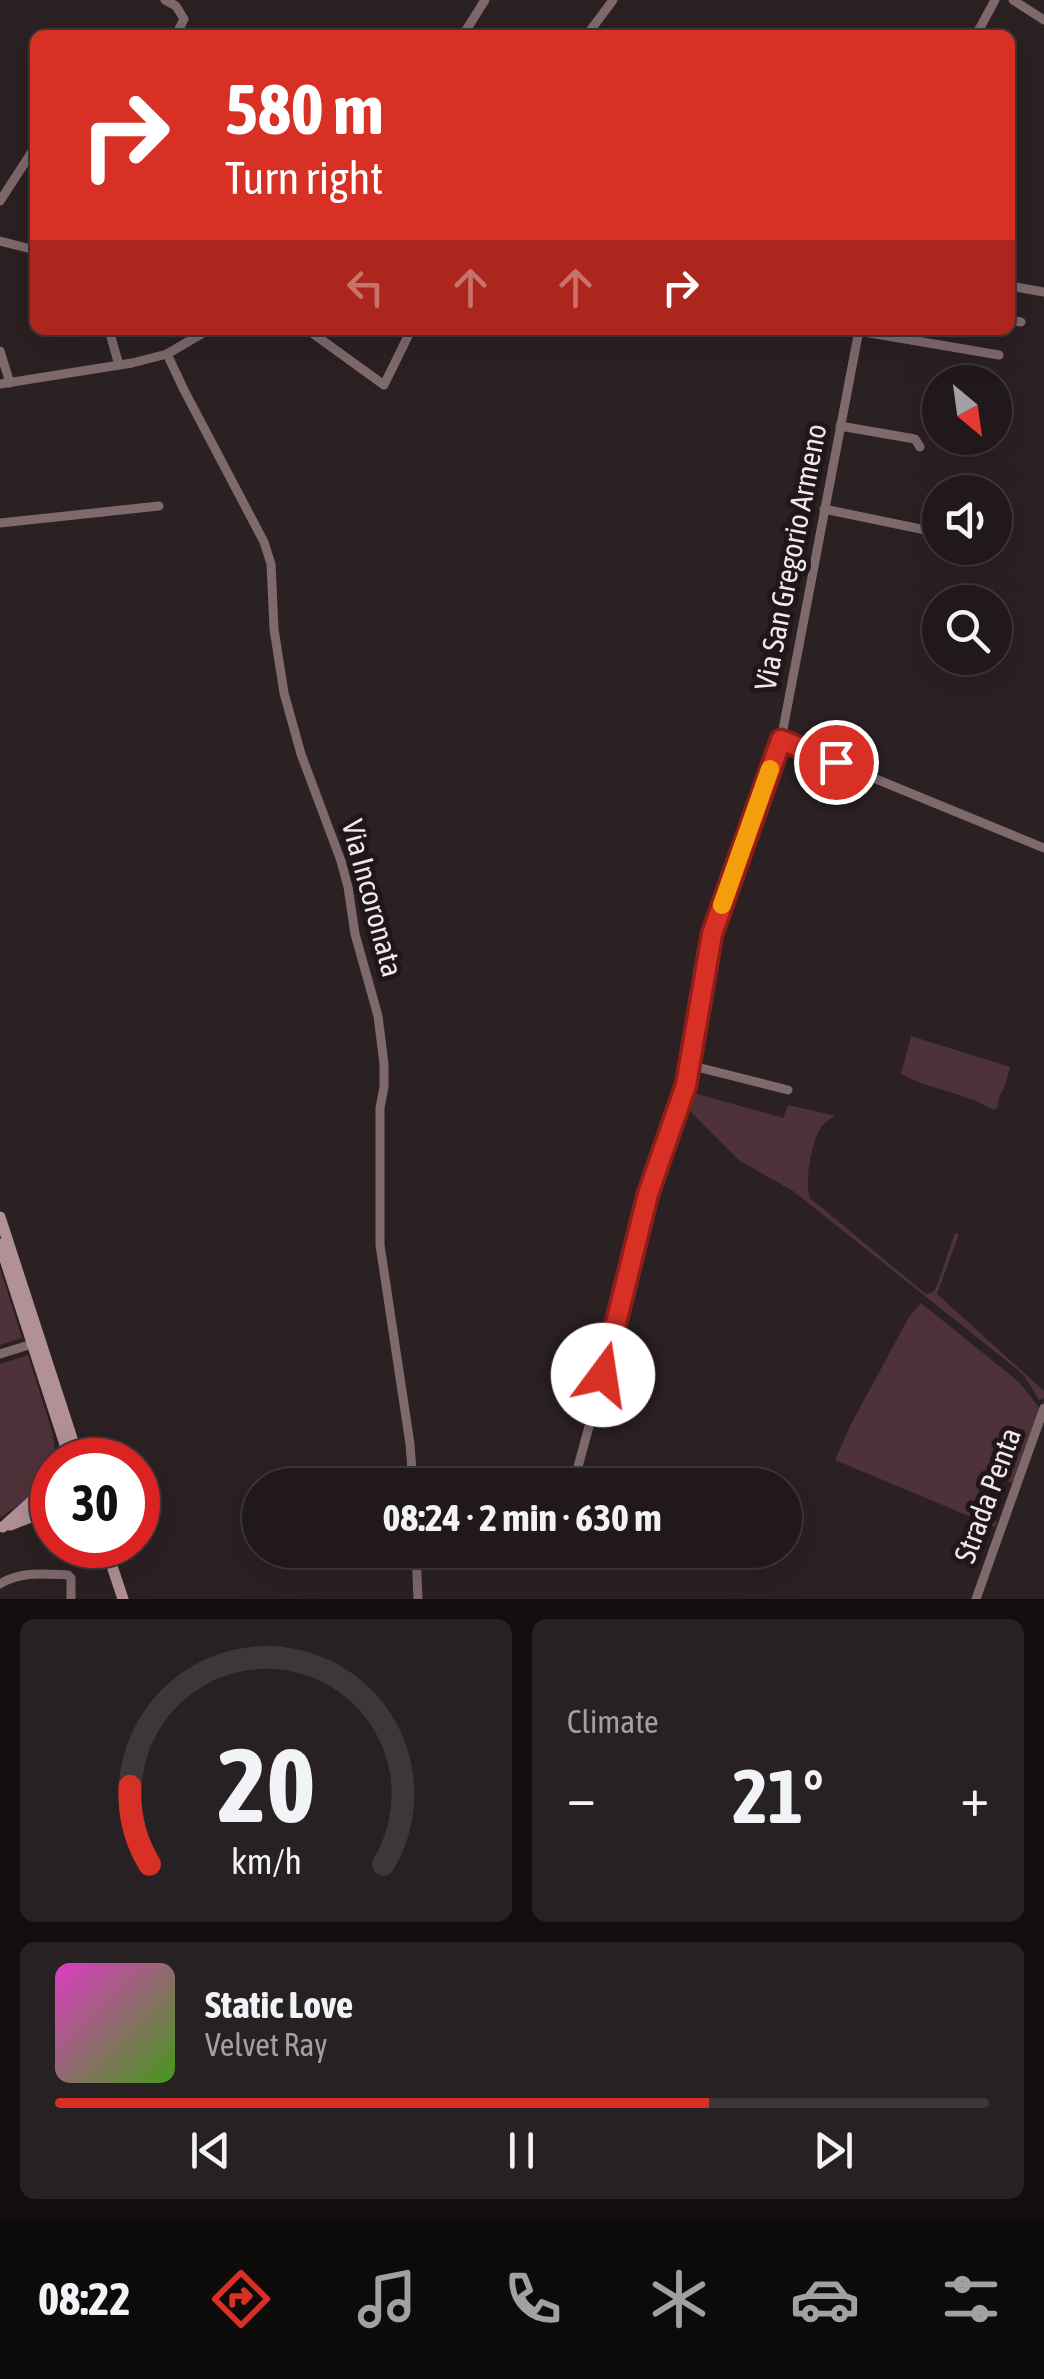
<!DOCTYPE html>
<meta charset="utf-8">
<style>
body{margin:0;font-family:"Asap Condensed",sans-serif;background:#282123;color:#f1f3f6;height:100vh;display:flex;flex-direction:column;font-size:38px;white-space:nowrap}
*{box-sizing:border-box;margin:0}
p{font-size:32px;color:#a2a0a2}
.icon{flex:none;width:55px;height:55px;fill:none;stroke:currentColor;stroke-width:2;stroke-linecap:round;stroke-linejoin:round}
.map{position:relative;height:1599px;overflow:hidden}
.panel{display:flex;flex-direction:column;gap:20px;padding:20px;background:#120d0e;flex:1}
.panel>*{flex:none}
.hud{position:absolute;left:30px;top:30px;width:985px;height:305px;border-radius:15px;box-shadow:0 10px 40px #0002,0 0 0 2px #3d3739;background:#d93025;color:#fff;overflow:hidden}
.needle{width:65px;rotate:151deg}
.tools{position:absolute;left:922px;top:365px;display:grid;gap:20px}
.tools a{display:grid;place-items:center;width:90px;height:90px;border-radius:50%;background:#20181a;box-shadow:0 10px 40px #0002,0 0 0 2px #3d3739;font-size:50px}
.speed{position:absolute;left:30px;top:1438px;display:flex;gap:20px;font-size:50px;font-weight:700;text-align:center}
.speed>*{display:grid;place-content:center;width:130px;height:130px;border-radius:50%;background:#20181a;box-shadow:0 10px 40px #0002,0 0 0 2px #3d3739;line-height:1}
.speed .limit{border:15px solid #d22;background:#fff;color:#111}
.pin{position:absolute;display:grid;place-items:center;width:85px;height:85px;color:#fff;margin:-42px;border:5px solid #fff;border-radius:50%;box-shadow:0 2px 10px #0007}
.me{position:absolute;width:110px;margin:-55px;rotate:14deg;stroke-linejoin:round;filter:drop-shadow(0 0 8px #0008)}
.turn{display:flex;align-items:center;gap:35px;height:210px;padding:0 30px;font-size:45px}
.turn .icon{width:130px;height:130px;stroke-width:2.5}
.turn b{display:block;font-size:70px;line-height:85px}
.lanes{display:flex;align-items:center;height:95px;padding:0 30px;background:#0003;justify-content:center;gap:50px;direction:ltr}
.lanes .off{opacity:.35}
.big{font-size:75px;font-weight:700;line-height:1.1}
.panel .widget{flex:1;display:flex;flex-direction:column;justify-content:center;gap:15px;min-width:0;padding:0 35px;border-radius:15px;background:#282123}
.panel .dial{align-items:center;gap:0}
.dial svg{height:260px;overflow:visible;fill:none;stroke:#3d3739;stroke-width:7;stroke-linecap:round;text-anchor:middle}
.dial text{fill:#f1f3f6;stroke:none}
.song{display:flex;align-items:center;gap:30px}
.cover{width:120px;height:120px;border-radius:15px;background:linear-gradient(135deg,hsl(310 70% 55%),hsl(100 70% 35%))}
.played{height:10px;border-radius:5px;background:linear-gradient(90deg,#d93025 70%,#3d3739 70%)}
.keys{display:flex;justify-content:space-around;direction:ltr}
.heat{display:flex;justify-content:space-between;align-items:center;font-size:55px;direction:ltr}
.panel .tiles{flex:1;display:grid;gap:20px;grid-template-columns:1fr 1fr}
.widget:last-child{grid-column:span 2}
.trip{position:absolute;left:242px;top:1468px;width:560px;height:100px;border-radius:50px;background:#20181a;box-shadow:0 10px 40px #0002,0 0 0 2px #3d3739;font-weight:700;line-height:100px;text-align:center}
.tabs{display:flex;height:160px;justify-content:space-around;align-items:center;background:#0d0a0a;color:#a2a0a2}
.tabs .icon{width:70px;height:70px}
.tabs .on{color:#d93025}
.tabs b{font-size:45px;color:#f1f3f6}
.map>svg:first-child{display:block}
.green{fill:#4f3239}
.lines{fill:none;stroke-linecap:round;stroke-linejoin:round}
.street{stroke:#7e696d;stroke-width:9}
.secondary{stroke:#b29098;stroke-width:11}
.route-casing{stroke:#8d1f18;stroke-width:25}
.route{stroke:#d93025;stroke-width:18}
.slow{stroke:#f59e0b;stroke-width:18}
.labels{text-anchor:middle;dominant-baseline:central;stroke-width:10;stroke-linejoin:round;paint-order:stroke}
.street-label{font-size:30px;fill:#f0e8ea;stroke:#211619}
</style>
<div class="map">
<svg width="1044" height="1599" viewBox="0 0 1044 1599">
<rect width="100%" height="100%" fill="#2b2022"/>
<!-- green -->
<g class="green">
<path d="M 911,1036 L 1010,1067 L 1005,1085 L 999,1098 L 998,1107 L 993,1110 C 964,1092 930,1090 901,1074 Z"/>
<path d="M 687,1091 L 783,1118 L 788,1105 L 836,1116 C 832,1118 825,1122 822,1126 C 812,1139 804,1182 810,1198 L 926,1294 L 933,1292 L 936,1288 L 955,1233 L 959,1234 L 937,1294 L 1044,1391 L 1044,1398 L 1039,1400 L 1025,1377 L 1018,1370 L 793,1191 L 740,1161 L 684,1105 Z"/>
<polygon points="0,1268 22,1338 0,1345"/>
<polygon points="921,1303 1019,1382 1041,1410 1014,1484 990,1472 978,1491 999,1505 994,1519 997,1523 995,1527 835,1460 850,1426 909,1317"/>
<path d="M 28,1355 L 53,1435 L 56,1459 L 52,1460 C 52,1487 20,1503 0,1518 L 0,1364 Z"/>
</g>
<g class="lines">
<!-- street -->
<g class="street">
<polyline points="165,0 176,6 184,19 176,35"/>
<polyline points="1013,0 1044,20"/>
<polyline points="463,35 485,0"/>
<polyline points="587,35 613,0"/>
<polyline points="976,35 995,0"/>
<polyline points="0,201 35,147"/>
<polyline points="0,241 35,250"/>
<polyline points="1010,286 1044,292"/>
<polyline points="1010,320 1021,322"/>
<polyline points="109,330 119,365"/>
<polyline points="308,330 384,385 411,330"/>
<polyline points="858,331 999,355"/>
<polyline points="0,351 10,383"/>
<polyline points="167,354 184,390 264,542 271,564 274,629 284,693 301,754 341,861 348,887 355,934 378,1016 384,1064 384,1087 380,1108 380,1245 410,1444 413,1485"/>
<polyline points="0,384 132,363 167,354 208,330"/>
<polyline points="840,426 915,439 920,447"/>
<polyline points="824,509 940,533"/>
<polyline points="0,523 159,506"/>
<polyline points="781,740 1044,848"/>
<polyline points="689,1065 788,1090"/>
<polyline points="0,1354 32,1344"/>
<polyline points="573,1485 603,1375 648,1194 685,1085 712,934 781,740 859,330"/>
<polyline points="416,1550 418,1599"/>
<path d="M 0,1584 C 21,1571 44,1574 68,1575 L 71,1578 L 71,1599"/>
<polyline points="976,1599 1044,1408"/>
</g>
<!-- secondary -->
<g class="secondary">
<polyline points="0,1217 79,1460"/>
<polyline points="0,1244 70,1460"/>
<polyline points="10,1525 52,1509"/>
<polyline points="3,1527 52,1483"/>
<polyline points="105,1545 123,1599"/>
</g>
</g>
<g class="lines">
<defs>
<polyline id="route" points="603,1375 648,1194 686,1085 712,934 781,740 836,762"/>
</defs>
<!-- route casing -->
<use href="#route" class="route-casing"/>
<!-- route -->
<use href="#route" class="route"/>
<!-- slow -->
<polyline class="slow" points="722,905 770,769"/>
</g>
<g class="labels">
<!-- street labels -->
<g class="street-label">
<text transform="translate(790 557) rotate(-79)">Via San Gregorio Armeno</text>
<text transform="translate(373 898) rotate(75)">Via Incoronata</text>
<text transform="translate(987 1495) rotate(-70)">Strada Penta</text>
</g>
</g>
</svg>
<div class="tools">
<a><svg class="needle" viewBox="-14 -14 28 28"><path d="M0-13l5 13h-10z" fill="#e53935"/><path d="M0 13l5-13h-10z" fill="#a2a0a2"/></svg></a>
<a><svg class="icon" aria-label="sound" viewBox="0 0 24 24"><path d="M4 9h4l5-4v14l-5-4H4zM17 9q2 3 0 6"/></svg></a>
<a><svg class="icon" aria-label="search" viewBox="0 0 24 24"><circle cx="10" cy="10" r="6"/><path d="M15 15l6 6"/></svg></a>
</div>
<div class="speed"><div class="limit">30</div></div>
<div class="pin" style="left:836px;top:762px;background:#d93025"><svg class="icon" aria-label="arrive" viewBox="0 0 24 24"><path d="M6 21V4h12l-3 4 3 4H6"/></svg></div>
<svg class="me" style="left:603px;top:1375px" viewBox="-20 -20 40 40"><circle r="19" fill="#fff"/><path d="M0-13L10 11 0 6-10 11z" fill="#d93025"/></svg>
<div class="trip">08:24 · 2 min · 630 m</div>
<div class="hud">
<div class="turn"><svg class="icon" aria-label="right" viewBox="0 0 24 24"><path d="M7 20v-9h11M14 6l5 5-5 5"/></svg><div><b>580 m</b>Turn right</div></div>
<div class="lanes"><svg class="icon off" aria-label="left" viewBox="0 0 24 24"><path d="M17 20v-9H6M10 6l-5 5 5 5"/></svg><svg class="icon off" aria-label="ahead" viewBox="0 0 24 24"><path d="M12 20V5M6 11l6-6 6 6"/></svg><svg class="icon off" aria-label="ahead" viewBox="0 0 24 24"><path d="M12 20V5M6 11l6-6 6 6"/></svg><svg class="icon" aria-label="right" viewBox="0 0 24 24"><path d="M7 20v-9h11M14 6l5 5-5 5"/></svg></div>
</div>
</div>
<section class="panel">
<div class="tiles">
<div class="widget dial"><svg viewBox="0 0 100 80">
<path d="M14 69A42 42 0 1 1 86 69"/>
<path d="M14 69A42 42 0 0 1 8 45" stroke="#d93025"/>
<text x="50" y="56" font-size="32" font-weight="700">20</text>
<text x="50" y="72" font-size="11">km/h</text>
</svg></div>
<div class="widget"><p>Climate</p>
<div class="heat"><a>−</a><b class="big">21°</b><a>+</a></div>
</div>
<div class="widget">
<div class="song"><i class="cover"></i><div><b>Static Love</b><p>Velvet Ray</p></div></div>
<div class="played"></div>
<div class="keys"><svg class="icon" aria-label="previous" viewBox="0 0 24 24"><path d="M18 5L8 12l10 7zM5 5v14"/></svg><svg class="icon" aria-label="pause" viewBox="0 0 24 24"><path d="M8 5v14M16 5v14"/></svg><svg class="icon" aria-label="next" viewBox="0 0 24 24"><path d="M6 5l10 7-10 7zM19 5v14"/></svg></div>
</div>
</div>
</section>
<nav class="tabs">
<b>08:22</b>
<svg class="icon on" aria-label="directions" viewBox="0 0 24 24"><path d="M12 3l9 9-9 9-9-9zM9 14v-3h6M13 9l2 2-2 2"/></svg>
<svg class="icon" aria-label="music" viewBox="0 0 24 24"><path d="M9 18V5l10-2v13"/><circle cx="6" cy="18" r="3"/><circle cx="16" cy="16" r="3"/></svg>
<svg class="icon" aria-label="phone" viewBox="0 0 24 24"><path d="M5 4h4l2 5-3 2q2 4 5 5l2-3 5 2v4C11 20 4 13 5 4z"/></svg>
<svg class="icon" aria-label="climate" viewBox="0 0 24 24"><path d="M12 3v18M4 7l16 10M4 17L20 7"/></svg>
<svg class="icon" aria-label="car" viewBox="0 0 24 24"><path d="M5 17H2v-5l4-1 3-4h7l3 4 3 1v5h-3M9 17h6M6 11h13"/><circle cx="7" cy="17" r="2"/><circle cx="17" cy="17" r="2"/></svg>
<svg class="icon" aria-label="filters" viewBox="0 0 24 24"><path d="M4 7h16M4 17h16"/><circle cx="9" cy="7" r="2"/><circle cx="15" cy="17" r="2"/></svg>
</nav>
